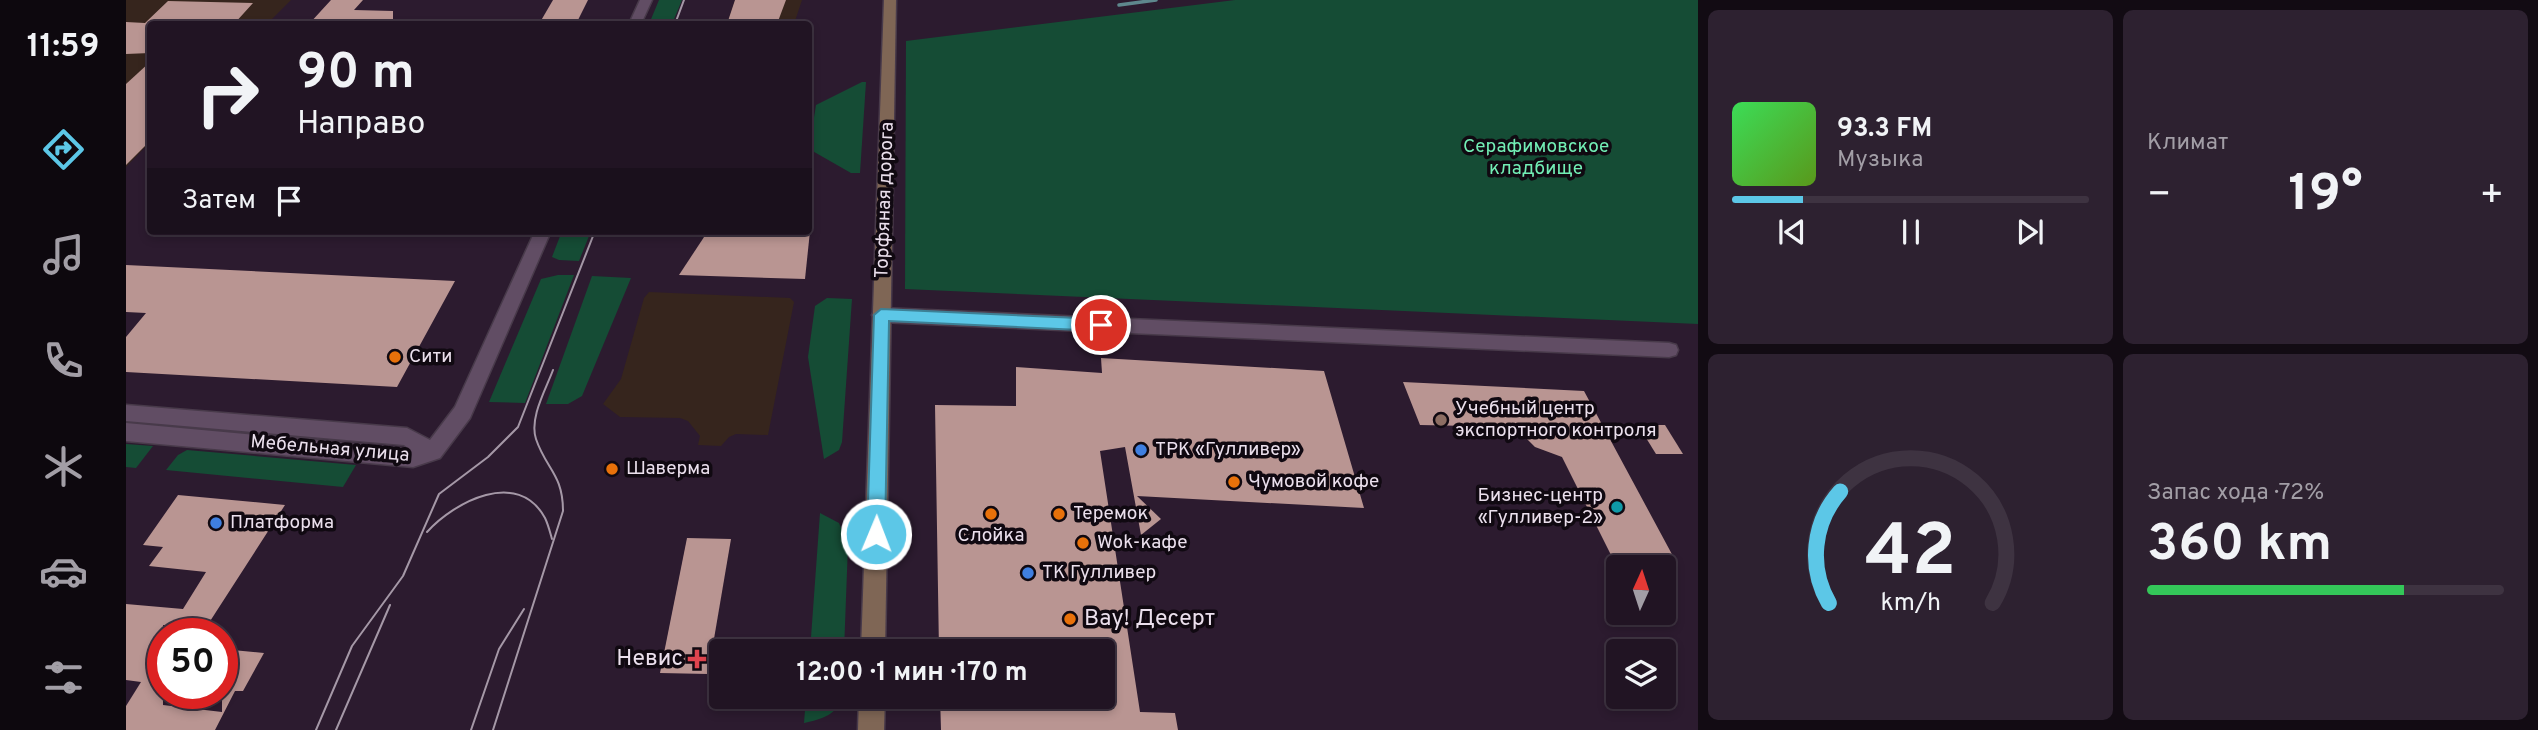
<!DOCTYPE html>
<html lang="ru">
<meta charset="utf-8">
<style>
body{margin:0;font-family:Overpass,sans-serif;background:#2d2130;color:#f1f3f6;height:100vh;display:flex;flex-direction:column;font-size:26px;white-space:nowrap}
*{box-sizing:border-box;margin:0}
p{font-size:23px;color:#a29ea6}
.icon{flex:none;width:38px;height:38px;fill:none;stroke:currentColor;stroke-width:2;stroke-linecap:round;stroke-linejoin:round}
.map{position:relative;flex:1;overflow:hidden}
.panel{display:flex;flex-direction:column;gap:10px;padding:10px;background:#120b13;width:840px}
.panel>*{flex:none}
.hud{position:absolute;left:21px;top:21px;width:665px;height:214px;border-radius:7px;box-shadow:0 4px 10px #0003,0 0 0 2px #3e3341;background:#211423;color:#f1f3f6;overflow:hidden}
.needle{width:46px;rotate:3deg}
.buttons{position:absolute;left:1480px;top:555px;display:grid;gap:14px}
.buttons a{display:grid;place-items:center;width:70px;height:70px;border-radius:7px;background:#211423;box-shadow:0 4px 10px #0003,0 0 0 2px #3e3341;font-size:35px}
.speed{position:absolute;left:21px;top:618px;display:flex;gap:14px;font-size:35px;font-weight:700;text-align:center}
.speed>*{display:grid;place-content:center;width:91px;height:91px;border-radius:50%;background:#211423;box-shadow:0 4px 10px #0003,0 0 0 2px #3e3341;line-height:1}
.speed .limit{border:10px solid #d22;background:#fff;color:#111}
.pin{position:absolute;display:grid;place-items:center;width:60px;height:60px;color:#fff;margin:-30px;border:4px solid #fff;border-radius:50%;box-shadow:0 2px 7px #0007}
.me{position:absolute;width:77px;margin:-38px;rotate:1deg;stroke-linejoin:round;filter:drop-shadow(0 0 5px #0008)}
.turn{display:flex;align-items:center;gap:24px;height:147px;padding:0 35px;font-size:32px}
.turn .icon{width:91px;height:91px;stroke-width:2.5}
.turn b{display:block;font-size:49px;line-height:60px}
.then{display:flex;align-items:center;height:66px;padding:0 35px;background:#0003;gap:14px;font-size:26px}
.big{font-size:52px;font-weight:700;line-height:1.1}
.panel .tile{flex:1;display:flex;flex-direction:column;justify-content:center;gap:10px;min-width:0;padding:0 24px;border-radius:10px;background:#2d2130}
.panel .dial{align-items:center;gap:0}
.dial svg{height:182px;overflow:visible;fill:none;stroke:#3e3341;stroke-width:7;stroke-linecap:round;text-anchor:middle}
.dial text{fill:#f1f3f6;stroke:none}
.song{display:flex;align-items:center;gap:21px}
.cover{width:84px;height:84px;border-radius:10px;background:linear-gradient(135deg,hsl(130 70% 55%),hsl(90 70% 35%))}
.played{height:7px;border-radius:4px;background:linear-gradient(90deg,#5cc7e7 20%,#3e3341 20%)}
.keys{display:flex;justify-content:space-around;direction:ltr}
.heat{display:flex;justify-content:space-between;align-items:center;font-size:38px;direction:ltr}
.charge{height:10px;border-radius:5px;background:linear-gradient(90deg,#34c759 72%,#3e3341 0)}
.panel .tiles{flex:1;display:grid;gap:10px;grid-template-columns:repeat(2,1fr)}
.trip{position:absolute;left:583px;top:639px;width:406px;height:70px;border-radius:7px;background:#211423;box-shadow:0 4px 10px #0003,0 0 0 2px #3e3341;font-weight:700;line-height:70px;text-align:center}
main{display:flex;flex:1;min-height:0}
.menu{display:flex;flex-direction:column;width:126px;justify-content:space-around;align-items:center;background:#0d080e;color:#a29ea6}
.menu .icon{width:49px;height:49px}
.menu .active{color:#5cc7e7}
.menu b{font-size:32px;color:#f1f3f6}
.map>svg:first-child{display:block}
.industrial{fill:#36251d}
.green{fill:#154c35}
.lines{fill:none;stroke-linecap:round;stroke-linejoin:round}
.stream{stroke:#5e888d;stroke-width:3.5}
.building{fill:#b99592}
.minor-casing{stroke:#483a4a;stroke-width:3}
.tertiary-casing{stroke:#483a4a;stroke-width:3}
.secondary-casing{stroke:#483a4a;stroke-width:3}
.minor{fill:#614d64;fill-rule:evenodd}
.tertiary{fill:#614d64;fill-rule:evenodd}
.secondary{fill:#7f6655;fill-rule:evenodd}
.tram{stroke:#a598a7;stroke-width:2}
.route{fill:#5cc7e7;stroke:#3c8196;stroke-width:2}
.food-dot{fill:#e8710a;stroke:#100911;stroke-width:2.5}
.education-dot{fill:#8d6e63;stroke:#100911;stroke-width:2.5}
.shop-dot{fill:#3f7fe0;stroke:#100911;stroke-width:2.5}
.culture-dot{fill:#0f9aa8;stroke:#100911;stroke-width:2.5}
.health-dot{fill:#e0444e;stroke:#100911;stroke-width:2.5}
.labels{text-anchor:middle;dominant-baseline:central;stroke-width:7;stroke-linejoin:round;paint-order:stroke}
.park-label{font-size:19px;fill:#72eeb5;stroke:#100911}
.street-label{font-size:19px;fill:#ebe0ed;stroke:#100911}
.poi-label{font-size:19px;fill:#ebe0ed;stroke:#100911;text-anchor:start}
.near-poi-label{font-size:23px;fill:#ebe0ed;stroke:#100911;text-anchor:start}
</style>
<main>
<nav class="menu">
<b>11:59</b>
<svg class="icon active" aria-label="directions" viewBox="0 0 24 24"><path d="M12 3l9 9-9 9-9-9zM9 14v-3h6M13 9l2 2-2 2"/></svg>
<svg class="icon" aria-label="music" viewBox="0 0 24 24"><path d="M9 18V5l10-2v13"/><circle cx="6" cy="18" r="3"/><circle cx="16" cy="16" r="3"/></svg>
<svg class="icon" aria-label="phone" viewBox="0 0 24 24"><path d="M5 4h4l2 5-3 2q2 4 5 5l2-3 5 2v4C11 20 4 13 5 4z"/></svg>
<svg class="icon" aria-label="climate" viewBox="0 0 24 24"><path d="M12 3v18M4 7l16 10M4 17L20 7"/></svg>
<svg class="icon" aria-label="car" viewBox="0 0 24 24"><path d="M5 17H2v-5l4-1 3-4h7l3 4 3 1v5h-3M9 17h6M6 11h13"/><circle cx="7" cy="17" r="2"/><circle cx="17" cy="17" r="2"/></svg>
<svg class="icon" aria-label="filters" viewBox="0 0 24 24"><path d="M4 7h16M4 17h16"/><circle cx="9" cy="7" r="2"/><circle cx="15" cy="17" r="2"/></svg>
</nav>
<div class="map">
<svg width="1572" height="730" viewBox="0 0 1572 730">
<rect width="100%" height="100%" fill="#2c1b2f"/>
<!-- industrial -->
<g class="industrial">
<polygon points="0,0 165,0 141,24 24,24 24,142 0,167"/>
<polygon points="609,0 676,0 668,24 601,24"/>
<polygon points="523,292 664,298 668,302 642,435 610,434 603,437 595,446 572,445 574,436 562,421 554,418 494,417 477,404 495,379 518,298"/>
</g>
<!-- green -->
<g class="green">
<polygon points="533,0 556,0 546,24 523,24"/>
<polygon points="1109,0 1572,0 1572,324 779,289 780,41"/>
<polygon points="736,82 740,82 734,173 725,173 683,149 690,105"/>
<polygon points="436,231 465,231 453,261 433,260 426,257"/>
<polygon points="432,275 448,275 399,403 363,402 415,279"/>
<polygon points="466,276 505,278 456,396 442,404 420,404"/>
<polygon points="701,298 726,299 716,442 713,450 698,459 682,357 689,306"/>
<polygon points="0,444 27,446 10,468 0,467"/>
<polygon points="61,450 230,465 217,487 40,470 52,455"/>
<polygon points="694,513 713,523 722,545 718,651 684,651"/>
<path d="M 680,697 L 716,696 L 716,697 C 711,715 696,719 678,723 Z"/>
</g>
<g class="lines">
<!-- stream -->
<polyline class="stream" points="993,5 1030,0"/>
</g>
<!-- building -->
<g class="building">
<polygon points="205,0 237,0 228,10 267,11 267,24 183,24"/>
<polygon points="427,0 462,0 450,24 413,24"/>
<polygon points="609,0 660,0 651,24 601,24"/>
<polygon points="42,1 127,3 108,24 24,24 24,53 0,54 0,22 19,23"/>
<polygon points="24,62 24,141 0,165 0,84"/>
<polygon points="582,231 684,231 679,279 553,275"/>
<polygon points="0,265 329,281 271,387 0,372 0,337 20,313 0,312"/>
<polygon points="975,358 1198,371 1238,508 1011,496 1035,519 1015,535 999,447 974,451 1014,712 1049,713 1052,730 815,730 814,696 976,696 976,651 813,651 809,405 890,406 890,367 976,373"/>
<polygon points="1277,382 1458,391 1548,558 1486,557 1436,457 1409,447 1399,437 1394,427 1294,425"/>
<polygon points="1512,425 1539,425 1557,454 1530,454"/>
<polygon points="52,495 159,505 79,629 37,625 37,705 96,712 96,649 138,653 117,691 109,691 89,730 0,730 0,706 15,682 0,680 0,604 57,609 80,572 23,566 37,547 17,545"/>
<polygon points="561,538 605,539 582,674 534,673"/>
</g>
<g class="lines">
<defs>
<polygon id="minor" points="755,308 1543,343 1550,345 1552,350 1550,355 1543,357 755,322 749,320 746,315 749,310"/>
<g id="tertiary">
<polygon points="514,0 526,0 515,24 503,24"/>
<polygon points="409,231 425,231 344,418 314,458 287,467 0,441 0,423 283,449 278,445 0,421 0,405 281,428 304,440 329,407"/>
</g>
<g id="secondary">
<polygon points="758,0 770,0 759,651 735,651"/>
<polygon points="733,696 759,696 758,730 732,730"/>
</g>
</defs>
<!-- minor casing -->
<use href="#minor" class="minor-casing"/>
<!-- tertiary casing -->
<use href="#tertiary" class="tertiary-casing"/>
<!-- secondary casing -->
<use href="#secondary" class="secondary-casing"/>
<!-- minor -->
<use href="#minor" class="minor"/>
<!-- tertiary -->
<use href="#tertiary" class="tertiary"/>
<!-- secondary -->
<use href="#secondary" class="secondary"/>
<!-- tram -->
<g class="tram">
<polyline points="549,24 558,0"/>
<path d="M 301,532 C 328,502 392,468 419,518 C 422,524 424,532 426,539"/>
<polyline points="190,730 226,646 277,576 313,494 362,457 392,427 469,231"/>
<polyline points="210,730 264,605"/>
<polyline points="345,730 373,649 398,609"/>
<path d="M 367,730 L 437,511 C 437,474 420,469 410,439 C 403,418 420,389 427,370"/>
</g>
</g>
<!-- route -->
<polygon class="route" points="755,309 975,319 983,325 975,331 763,321 759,534 756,540 750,543 743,540 741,534 748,315"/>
<!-- markers -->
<g class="food-dot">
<circle cx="269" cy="357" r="7"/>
<circle cx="486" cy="469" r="7"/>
<circle cx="1108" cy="482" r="7"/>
<circle cx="865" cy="514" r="7"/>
<circle cx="933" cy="514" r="7"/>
<circle cx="957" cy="543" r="7"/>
<circle cx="944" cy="619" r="7"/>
</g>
<circle class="education-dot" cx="1315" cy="420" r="7"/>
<g class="shop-dot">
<circle cx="1015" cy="450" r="7"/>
<circle cx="90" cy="523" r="7"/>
<circle cx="902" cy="573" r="7"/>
</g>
<circle class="culture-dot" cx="1491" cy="507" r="7"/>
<path class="health-dot" d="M567.5 648.5h7v7h7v7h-7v7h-7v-7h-7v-7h7z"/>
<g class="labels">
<!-- park labels -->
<g class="park-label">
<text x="1410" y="147">Серафимовское<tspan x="1410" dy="22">кладбище</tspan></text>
</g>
<!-- street labels -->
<g class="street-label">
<text transform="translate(759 200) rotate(-88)">Торфяная дорога</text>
<text transform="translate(204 449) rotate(5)">Мебельная улица</text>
</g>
<!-- poi labels -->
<g class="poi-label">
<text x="283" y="357">Сити</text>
<text x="1329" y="409">Учебный центр<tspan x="1329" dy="22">экспортного контроля</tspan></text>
<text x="1029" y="450">ТРК «Гулливер»</text>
<text x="500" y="469">Шаверма</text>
<text x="1122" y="482">Чумовой кофе</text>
<text x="1477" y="496" text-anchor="end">Бизнес-центр<tspan x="1477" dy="22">«Гулливер-2»</tspan></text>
<text x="947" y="514">Теремок</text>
<text x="104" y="523">Платформа</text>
<text x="865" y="536" text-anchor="middle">Слойка</text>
<text x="971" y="543">Wok-кафе</text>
<text x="916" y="573">ТК Гулливер</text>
</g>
<!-- near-poi labels -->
<g class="near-poi-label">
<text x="958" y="619">Вау! Десерт</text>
<text x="557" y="659" text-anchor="end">Невис</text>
</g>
</g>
</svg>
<div class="buttons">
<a><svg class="needle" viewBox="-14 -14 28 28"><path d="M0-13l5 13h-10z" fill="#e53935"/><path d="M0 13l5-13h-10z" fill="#a29ea6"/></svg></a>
<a><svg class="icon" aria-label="layers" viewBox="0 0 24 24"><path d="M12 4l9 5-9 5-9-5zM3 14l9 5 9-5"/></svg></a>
</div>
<div class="speed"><div class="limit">50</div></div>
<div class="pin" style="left:975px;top:325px;background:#d93025"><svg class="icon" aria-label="arrive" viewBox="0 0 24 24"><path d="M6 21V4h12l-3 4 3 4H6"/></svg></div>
<svg class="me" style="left:750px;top:534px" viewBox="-20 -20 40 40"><circle r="17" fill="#5cc7e7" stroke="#fff" stroke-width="3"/><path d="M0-11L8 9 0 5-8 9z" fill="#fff"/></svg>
<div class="trip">12:00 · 1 мин · 170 m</div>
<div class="hud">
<div class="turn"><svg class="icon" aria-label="right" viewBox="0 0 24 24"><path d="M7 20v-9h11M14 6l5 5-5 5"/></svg><div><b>90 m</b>Направо</div></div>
<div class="then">Затем<svg class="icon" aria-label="arrive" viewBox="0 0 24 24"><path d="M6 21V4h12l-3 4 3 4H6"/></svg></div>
</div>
</div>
<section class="panel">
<div class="tiles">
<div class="tile">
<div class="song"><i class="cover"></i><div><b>93.3 FM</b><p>Музыка</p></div></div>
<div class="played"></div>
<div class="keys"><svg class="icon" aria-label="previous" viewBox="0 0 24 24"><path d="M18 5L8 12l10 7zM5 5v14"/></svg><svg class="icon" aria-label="pause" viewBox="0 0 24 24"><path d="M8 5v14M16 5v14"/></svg><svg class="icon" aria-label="next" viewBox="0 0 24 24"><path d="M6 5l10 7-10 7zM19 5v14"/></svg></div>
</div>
<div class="tile"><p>Климат</p>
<div class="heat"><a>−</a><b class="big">19°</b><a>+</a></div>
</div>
<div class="tile dial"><svg viewBox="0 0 100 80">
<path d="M14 69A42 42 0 1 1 86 69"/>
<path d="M14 69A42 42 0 0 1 19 20" stroke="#5cc7e7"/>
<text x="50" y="56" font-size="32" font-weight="700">42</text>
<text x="50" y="72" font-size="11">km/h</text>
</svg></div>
<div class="tile"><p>Запас хода · 72%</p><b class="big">360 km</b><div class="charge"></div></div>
</div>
</section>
</main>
